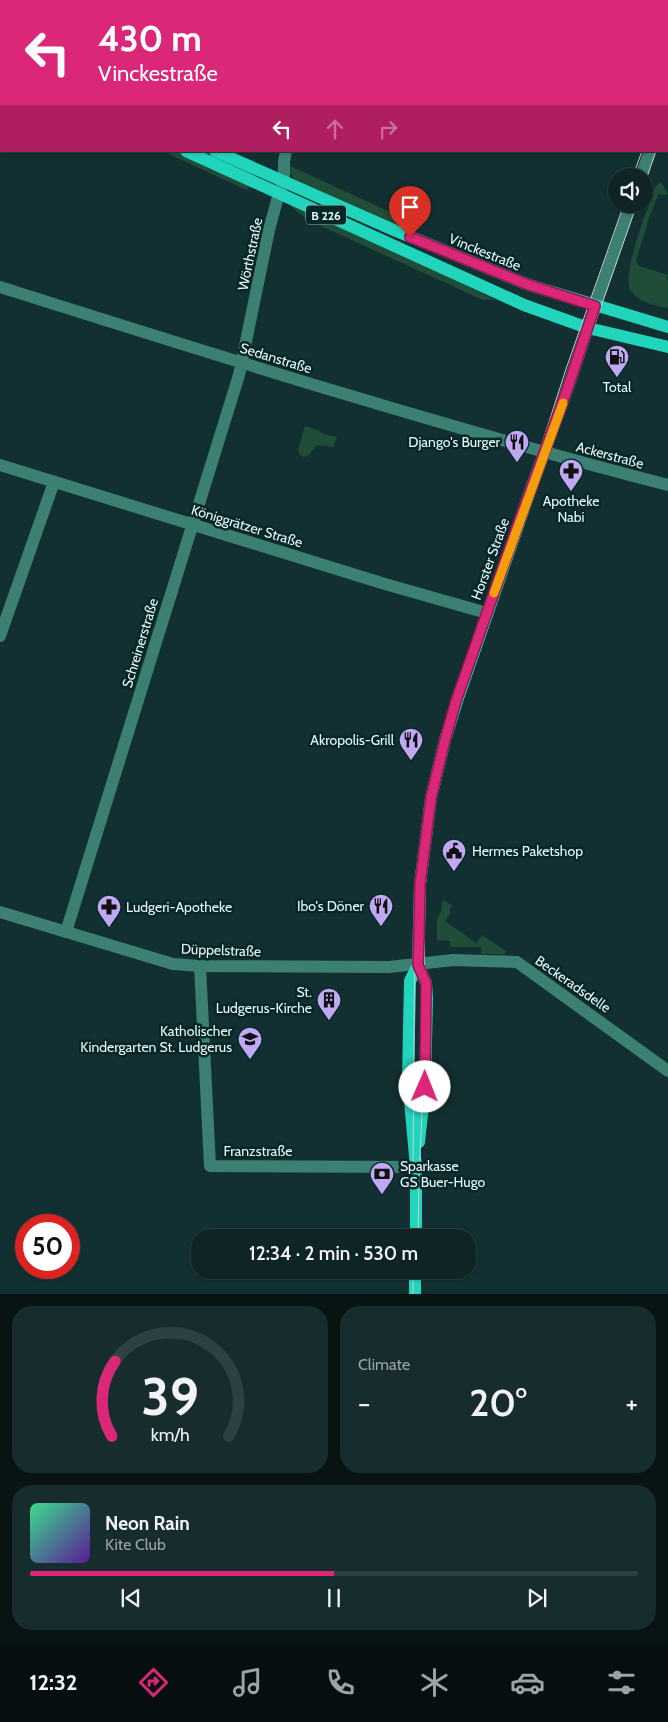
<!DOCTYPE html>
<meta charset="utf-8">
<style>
body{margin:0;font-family:Cabin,sans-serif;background:#172c2d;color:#f1f3f6;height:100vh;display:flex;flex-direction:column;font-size:19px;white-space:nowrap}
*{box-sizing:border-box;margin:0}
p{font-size:16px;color:#9ba4a7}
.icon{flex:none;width:28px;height:28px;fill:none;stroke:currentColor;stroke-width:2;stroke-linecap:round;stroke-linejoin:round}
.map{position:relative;height:1294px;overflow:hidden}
.panel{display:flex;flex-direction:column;gap:12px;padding:12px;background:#081414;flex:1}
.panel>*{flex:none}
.hud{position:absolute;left:0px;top:0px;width:669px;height:152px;box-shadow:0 1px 4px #0004,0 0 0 1px #2e4142;background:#db2777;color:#fff;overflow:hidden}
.tools{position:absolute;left:608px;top:168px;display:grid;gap:10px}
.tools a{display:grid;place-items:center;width:45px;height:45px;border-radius:50%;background:#0e2425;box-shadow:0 1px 4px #0004,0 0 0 1px #2e4142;font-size:25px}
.speed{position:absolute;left:15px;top:1214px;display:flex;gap:10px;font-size:25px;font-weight:700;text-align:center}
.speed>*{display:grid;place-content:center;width:65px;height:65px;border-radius:50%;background:#0e2425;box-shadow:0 1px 4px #0004,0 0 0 1px #2e4142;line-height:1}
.speed .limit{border:8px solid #d22;background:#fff;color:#111}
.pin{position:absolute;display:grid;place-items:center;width:42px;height:42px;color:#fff;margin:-51px -21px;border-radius:50% 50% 50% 0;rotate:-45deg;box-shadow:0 0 5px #0007}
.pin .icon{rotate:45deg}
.me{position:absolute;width:55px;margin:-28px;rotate:1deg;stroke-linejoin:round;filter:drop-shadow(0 0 4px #0008)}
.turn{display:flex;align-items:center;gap:18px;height:105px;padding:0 15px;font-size:22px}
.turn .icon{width:65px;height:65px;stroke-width:2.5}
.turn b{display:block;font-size:35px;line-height:42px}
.lanes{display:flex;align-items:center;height:48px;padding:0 15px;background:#0003;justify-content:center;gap:25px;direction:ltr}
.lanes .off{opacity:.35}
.big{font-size:38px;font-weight:600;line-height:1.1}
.panel .tile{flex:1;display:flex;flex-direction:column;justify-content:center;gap:8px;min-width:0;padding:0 18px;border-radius:20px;background:#172c2d}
.panel .dial{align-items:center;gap:0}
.dial svg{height:130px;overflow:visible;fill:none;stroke:#2e4142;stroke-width:7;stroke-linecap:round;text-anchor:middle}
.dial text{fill:#f1f3f6;stroke:none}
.song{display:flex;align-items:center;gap:15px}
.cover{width:60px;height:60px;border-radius:8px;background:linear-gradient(135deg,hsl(150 70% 55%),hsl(270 70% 35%))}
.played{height:5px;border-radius:2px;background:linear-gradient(90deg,#db2777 50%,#2e4142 50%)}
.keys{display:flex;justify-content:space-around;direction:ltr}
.heat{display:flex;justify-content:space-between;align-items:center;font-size:28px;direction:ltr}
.panel .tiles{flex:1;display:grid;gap:12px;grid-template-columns:1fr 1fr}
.tile:last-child{grid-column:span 2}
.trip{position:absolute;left:191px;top:1229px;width:285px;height:50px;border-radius:20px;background:#0e2425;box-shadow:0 1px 4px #0004,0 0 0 1px #2e4142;font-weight:600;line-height:50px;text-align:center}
.menu{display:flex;height:80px;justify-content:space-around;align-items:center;background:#060e0f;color:#9ba4a7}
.menu .icon{width:35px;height:35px}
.menu .selected{color:#db2777}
.menu b{font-size:22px;color:#f1f3f6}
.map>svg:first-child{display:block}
.green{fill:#204d37}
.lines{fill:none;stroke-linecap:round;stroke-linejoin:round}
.minor{stroke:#3b8073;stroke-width:12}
.major{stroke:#21d5bd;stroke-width:12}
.tram{stroke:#c1d3d4;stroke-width:1}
.route-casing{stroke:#8e194d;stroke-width:12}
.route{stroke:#db2777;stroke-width:9}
.slow{stroke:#f59e0b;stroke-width:9}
.labels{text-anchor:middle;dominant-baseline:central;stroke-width:5;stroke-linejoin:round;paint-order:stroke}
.shield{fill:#072627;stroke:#a4b9ba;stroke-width:1}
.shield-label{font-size:12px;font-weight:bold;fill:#e8f8f9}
.street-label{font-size:14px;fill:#e8f8f9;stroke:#072627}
.poi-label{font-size:14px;fill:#e8f8f9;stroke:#072627;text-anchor:end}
</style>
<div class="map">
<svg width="668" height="1295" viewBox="0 0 668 1295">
<rect width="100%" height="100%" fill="#123031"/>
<!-- green -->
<g class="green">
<polygon points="162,151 177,151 250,184 247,190"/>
<polygon points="290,166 412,222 397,226 296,181 290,173"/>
<path d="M 661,182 L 668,194 L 664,195 L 659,194 L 658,195 L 649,218 L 636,260 L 639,266 L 668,275 L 666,279 L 668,280 L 668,308 C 654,305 640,303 631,291 C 620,277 649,205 655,187 Z"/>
<polygon points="290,206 298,206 427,266 495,300 483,300 308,220"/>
<polygon points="305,426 320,431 323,434 337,437 333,447 317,445 309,455 304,457 300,455 298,450"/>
<polygon points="444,900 452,906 449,910 451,912 445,921 476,943 482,935 506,951 505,954 481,954 481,947 450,947 450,941 437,940 437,919 441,912 442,902"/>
</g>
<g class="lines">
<!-- minor -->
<g class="minor">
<polyline points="80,0 82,1"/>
<polyline points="205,1 205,0"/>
<polyline points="266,1 266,0"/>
<polyline points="317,1 317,0"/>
<polyline points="0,94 1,95"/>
<polyline points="668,101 668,99"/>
<polyline points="641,176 650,151"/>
<path d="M 0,287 C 222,357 443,427 668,485"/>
<polyline points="595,306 631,204"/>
<polyline points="0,465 385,584 487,613"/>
<polyline points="0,636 54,482"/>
<polyline points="0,912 173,964 200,966 389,967 453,960 517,962 668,1071"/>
<polyline points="66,932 239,375 269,230 279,193 284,182 284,162 286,151"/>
<polyline points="200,966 210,1166 416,1167"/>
</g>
<!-- major -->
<g class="major">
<polyline points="0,52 1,53"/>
<polyline points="0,66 1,67"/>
<polyline points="186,151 524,305 588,328 668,347"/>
<polyline points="215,151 396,231 529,285 668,327"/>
<polyline points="418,965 426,983 427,998 425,1087 419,1142"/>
<polyline points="416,1238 416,1167 408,1079 410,981 418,965 420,884 431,798 445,740 457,701 528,497 567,390 595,306"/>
<polyline points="415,1295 415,1270"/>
</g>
<!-- tram -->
<g class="tram">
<polyline points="668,81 668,79"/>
<polyline points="668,118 668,117"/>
<polyline points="633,176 642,151"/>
<polyline points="644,186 656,151"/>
<polyline points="532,475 566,369 624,204"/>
<polyline points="413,1165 415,926 417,876 425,813"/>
<polyline points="418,1238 419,1181 423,1088 425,891 429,839 440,772 460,701 530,498 556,435 637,204"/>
<polyline points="413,1295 413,1270"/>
</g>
</g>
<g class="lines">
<defs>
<polyline id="route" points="410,237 529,285 595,306 567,390 516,530 456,701 445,740 431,798 420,884 419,937 418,965 426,983 425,1087"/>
</defs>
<!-- route casing -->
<use href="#route" class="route-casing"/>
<!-- route -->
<use href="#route" class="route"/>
<!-- slow -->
<polyline class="slow" points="494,593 563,403"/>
</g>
<!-- icons -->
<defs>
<symbol id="fuel-pin" viewBox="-11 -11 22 30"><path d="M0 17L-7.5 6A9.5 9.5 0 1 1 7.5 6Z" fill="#c1a8f3" stroke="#072627"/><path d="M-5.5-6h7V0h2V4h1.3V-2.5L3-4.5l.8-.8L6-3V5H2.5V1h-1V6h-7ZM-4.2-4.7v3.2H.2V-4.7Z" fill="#111"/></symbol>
<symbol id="restaurant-pin" viewBox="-11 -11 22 30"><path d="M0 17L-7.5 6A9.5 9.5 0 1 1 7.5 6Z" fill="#c1a8f3" stroke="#072627"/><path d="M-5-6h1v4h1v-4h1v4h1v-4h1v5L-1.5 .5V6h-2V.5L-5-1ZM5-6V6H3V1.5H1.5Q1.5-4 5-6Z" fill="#111"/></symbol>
<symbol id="pharmacy-pin" viewBox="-11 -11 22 30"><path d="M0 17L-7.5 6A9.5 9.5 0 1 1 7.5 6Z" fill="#c1a8f3" stroke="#072627"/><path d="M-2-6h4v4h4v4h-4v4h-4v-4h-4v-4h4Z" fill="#111"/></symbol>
<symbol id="civic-pin" viewBox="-11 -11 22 30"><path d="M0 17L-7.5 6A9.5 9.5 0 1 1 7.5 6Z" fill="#c1a8f3" stroke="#072627"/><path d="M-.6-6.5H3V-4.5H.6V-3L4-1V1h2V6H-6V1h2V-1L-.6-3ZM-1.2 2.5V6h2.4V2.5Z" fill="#111"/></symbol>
<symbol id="building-pin" viewBox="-11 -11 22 30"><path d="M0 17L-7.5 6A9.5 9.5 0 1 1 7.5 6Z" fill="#c1a8f3" stroke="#072627"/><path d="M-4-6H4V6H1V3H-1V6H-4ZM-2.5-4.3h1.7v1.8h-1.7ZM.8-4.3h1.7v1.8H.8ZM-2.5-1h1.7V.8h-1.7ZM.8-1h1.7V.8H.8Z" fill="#111"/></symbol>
<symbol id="school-pin" viewBox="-11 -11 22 30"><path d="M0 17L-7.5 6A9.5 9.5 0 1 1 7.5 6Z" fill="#c1a8f3" stroke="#072627"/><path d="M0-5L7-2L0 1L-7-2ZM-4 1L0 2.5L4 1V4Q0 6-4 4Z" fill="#111"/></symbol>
<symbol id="bank-pin" viewBox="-11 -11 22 30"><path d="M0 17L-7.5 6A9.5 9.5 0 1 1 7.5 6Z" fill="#c1a8f3" stroke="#072627"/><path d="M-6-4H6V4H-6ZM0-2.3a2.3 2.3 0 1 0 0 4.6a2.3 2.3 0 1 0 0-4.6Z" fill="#111"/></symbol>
</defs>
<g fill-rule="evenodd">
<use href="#fuel-pin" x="603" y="343" width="28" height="38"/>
<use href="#restaurant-pin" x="503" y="428" width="28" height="38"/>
<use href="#pharmacy-pin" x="557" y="457" width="28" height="38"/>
<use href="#restaurant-pin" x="397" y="726" width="28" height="38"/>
<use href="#civic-pin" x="440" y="837" width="28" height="38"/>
<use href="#restaurant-pin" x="367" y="892" width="28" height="38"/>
<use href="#pharmacy-pin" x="95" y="893" width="28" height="38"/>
<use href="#building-pin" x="315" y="986" width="28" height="38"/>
<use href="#school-pin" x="236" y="1025" width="28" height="38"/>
<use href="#bank-pin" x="368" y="1160" width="28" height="38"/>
</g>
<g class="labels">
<!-- shield labels -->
<rect class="shield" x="306" y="205.5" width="40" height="19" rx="4"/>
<g class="shield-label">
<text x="326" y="215">B 226</text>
</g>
<!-- street labels -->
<g class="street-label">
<text transform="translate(485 252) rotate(22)">Vinckestraße</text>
<text transform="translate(250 254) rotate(-78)">Wörthstraße</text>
<text transform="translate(276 358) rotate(17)">Sedanstraße</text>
<text transform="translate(610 455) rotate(15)">Ackerstraße</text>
<text transform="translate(247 526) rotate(17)">Königgrätzer Straße</text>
<text transform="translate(490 559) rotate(-70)">Horster Straße</text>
<text transform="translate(140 643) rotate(-73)">Schreinerstraße</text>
<text transform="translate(221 950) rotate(2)">Düppelstraße</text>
<text transform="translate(573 984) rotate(35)">Beckeradsdelle</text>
<text x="258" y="1151">Franzstraße</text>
</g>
<!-- poi labels -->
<g class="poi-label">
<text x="617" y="387" text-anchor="middle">Total</text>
<text x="500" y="442">Django's Burger</text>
<text x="571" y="501" text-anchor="middle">Apotheke<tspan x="571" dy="16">Nabi</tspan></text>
<text x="394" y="740">Akropolis-Grill</text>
<text x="472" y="851" text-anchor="start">Hermes Paketshop</text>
<text x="364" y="906">Ibo's Döner</text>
<text x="126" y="907" text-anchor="start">Ludgeri-Apotheke</text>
<text x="312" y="992">St.<tspan x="312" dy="16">Ludgerus-Kirche</tspan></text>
<text x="232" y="1031">Katholischer<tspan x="232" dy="16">Kindergarten St. Ludgerus</tspan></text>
<text x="400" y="1166" text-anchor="start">Sparkasse<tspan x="400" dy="16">GS Buer-Hugo</tspan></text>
</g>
</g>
</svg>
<div class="tools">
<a><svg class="icon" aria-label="sound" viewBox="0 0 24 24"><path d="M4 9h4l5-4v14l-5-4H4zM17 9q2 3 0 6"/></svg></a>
</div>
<div class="speed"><div class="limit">50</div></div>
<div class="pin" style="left:410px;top:237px;background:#d93025"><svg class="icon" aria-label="arrive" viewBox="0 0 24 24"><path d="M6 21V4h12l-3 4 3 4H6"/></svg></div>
<svg class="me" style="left:425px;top:1087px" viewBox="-20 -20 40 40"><circle r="19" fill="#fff"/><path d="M0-13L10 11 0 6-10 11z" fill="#db2777"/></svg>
<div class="trip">12:34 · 2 min · 530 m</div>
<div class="hud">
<div class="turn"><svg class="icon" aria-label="left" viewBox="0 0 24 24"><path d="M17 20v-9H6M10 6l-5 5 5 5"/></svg><div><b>430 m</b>Vinckestraße</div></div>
<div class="lanes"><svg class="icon" aria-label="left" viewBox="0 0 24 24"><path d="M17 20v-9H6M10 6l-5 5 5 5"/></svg><svg class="icon off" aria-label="ahead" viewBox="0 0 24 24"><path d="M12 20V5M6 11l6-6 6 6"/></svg><svg class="icon off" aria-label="right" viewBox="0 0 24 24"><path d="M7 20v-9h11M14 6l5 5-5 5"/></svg></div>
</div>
</div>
<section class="panel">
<div class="tiles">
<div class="tile dial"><svg viewBox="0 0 100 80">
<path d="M14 69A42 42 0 1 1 86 69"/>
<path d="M14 69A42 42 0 0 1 16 23" stroke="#db2777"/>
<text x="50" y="56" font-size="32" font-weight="700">39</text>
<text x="50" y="72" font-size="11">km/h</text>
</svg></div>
<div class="tile"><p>Climate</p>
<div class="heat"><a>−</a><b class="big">20°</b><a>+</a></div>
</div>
<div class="tile">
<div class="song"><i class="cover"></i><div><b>Neon Rain</b><p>Kite Club</p></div></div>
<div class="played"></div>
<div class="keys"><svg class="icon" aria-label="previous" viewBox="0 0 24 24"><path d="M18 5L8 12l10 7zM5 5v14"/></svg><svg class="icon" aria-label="pause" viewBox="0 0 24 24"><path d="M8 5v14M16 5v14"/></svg><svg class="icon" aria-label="next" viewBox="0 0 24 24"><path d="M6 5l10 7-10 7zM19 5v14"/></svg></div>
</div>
</div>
</section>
<nav class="menu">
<b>12:32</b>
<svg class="icon selected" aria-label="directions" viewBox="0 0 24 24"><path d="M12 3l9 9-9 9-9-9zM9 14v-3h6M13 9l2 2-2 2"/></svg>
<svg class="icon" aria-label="music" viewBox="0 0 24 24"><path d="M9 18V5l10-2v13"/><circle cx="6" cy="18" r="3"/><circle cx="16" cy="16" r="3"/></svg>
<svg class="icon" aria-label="phone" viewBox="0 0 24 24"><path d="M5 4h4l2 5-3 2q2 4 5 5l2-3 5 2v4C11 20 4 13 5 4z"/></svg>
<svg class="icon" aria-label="climate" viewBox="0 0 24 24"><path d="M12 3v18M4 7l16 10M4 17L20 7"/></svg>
<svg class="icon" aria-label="car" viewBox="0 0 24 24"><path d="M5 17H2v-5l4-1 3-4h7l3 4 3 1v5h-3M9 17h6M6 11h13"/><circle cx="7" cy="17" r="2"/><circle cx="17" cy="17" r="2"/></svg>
<svg class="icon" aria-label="filters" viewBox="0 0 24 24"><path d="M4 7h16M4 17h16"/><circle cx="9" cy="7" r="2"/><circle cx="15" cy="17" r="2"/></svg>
</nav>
